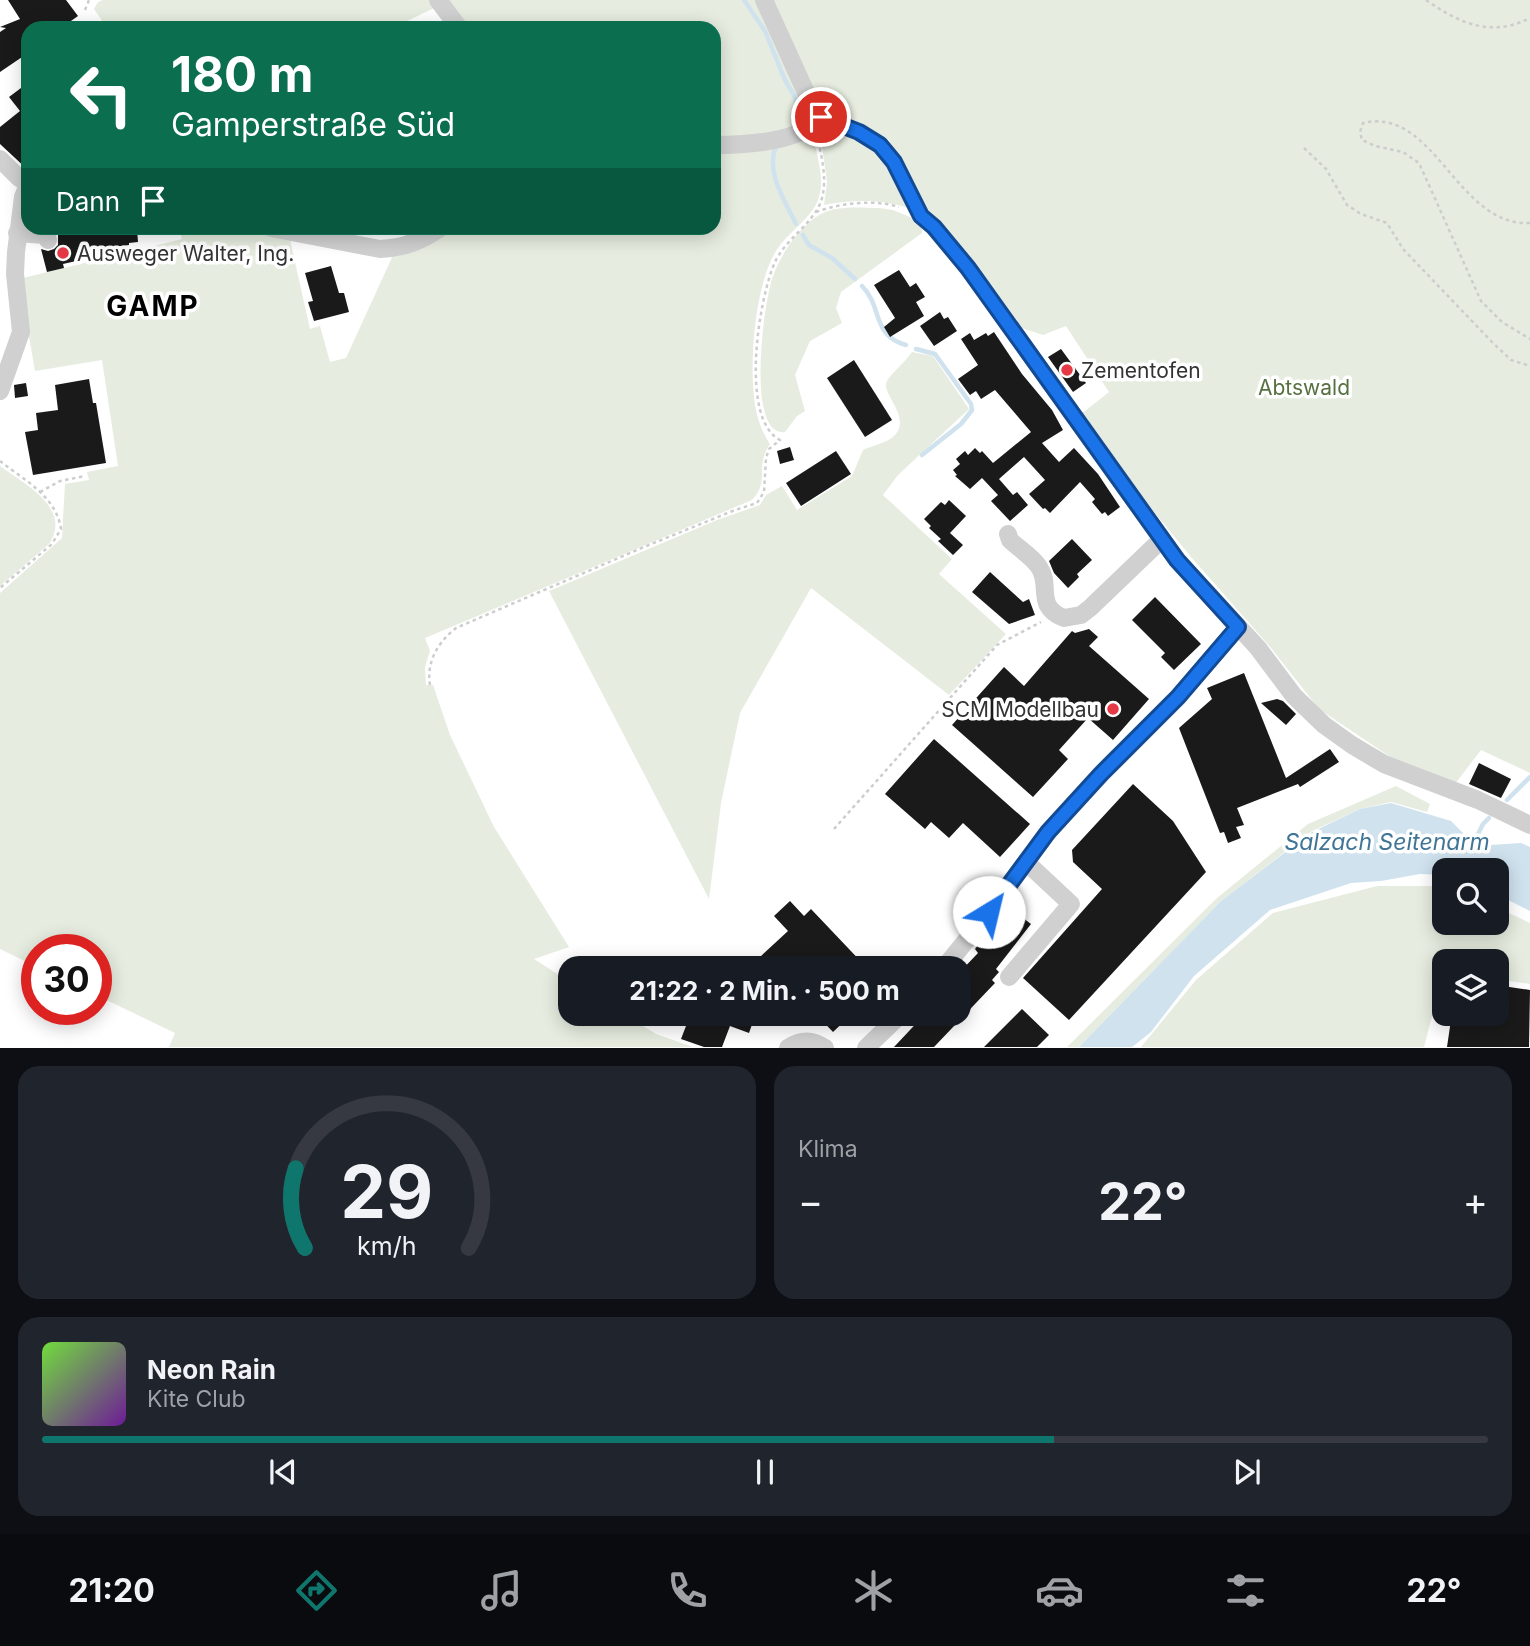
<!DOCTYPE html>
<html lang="de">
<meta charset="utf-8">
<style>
body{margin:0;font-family:Inter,sans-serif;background:#20242c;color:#f1f3f6;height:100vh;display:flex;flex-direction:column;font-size:26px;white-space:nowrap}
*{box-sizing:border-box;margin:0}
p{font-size:23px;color:#9ea1a6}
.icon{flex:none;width:38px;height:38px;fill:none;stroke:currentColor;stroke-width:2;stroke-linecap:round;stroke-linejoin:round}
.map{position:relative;height:1048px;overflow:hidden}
.panel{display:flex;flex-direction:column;gap:18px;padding:18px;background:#0d0f14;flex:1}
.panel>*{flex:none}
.top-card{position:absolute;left:21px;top:21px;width:700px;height:214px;border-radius:21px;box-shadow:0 4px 18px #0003;background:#0b6e4f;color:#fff;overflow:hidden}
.buttons{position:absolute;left:1432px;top:858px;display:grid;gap:14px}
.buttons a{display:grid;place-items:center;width:77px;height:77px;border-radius:14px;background:#171b24;box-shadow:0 4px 18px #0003;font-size:35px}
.speed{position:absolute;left:21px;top:934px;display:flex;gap:14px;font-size:35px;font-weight:700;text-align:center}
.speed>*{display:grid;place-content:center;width:91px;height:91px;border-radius:50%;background:#171b24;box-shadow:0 4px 18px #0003;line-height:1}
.speed .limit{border:10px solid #d22;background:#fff;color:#111}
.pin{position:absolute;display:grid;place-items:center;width:60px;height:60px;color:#fff;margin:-30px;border:4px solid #fff;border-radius:50%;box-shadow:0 2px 7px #0007}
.me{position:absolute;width:77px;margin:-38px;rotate:36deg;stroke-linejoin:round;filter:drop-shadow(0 0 5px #0008)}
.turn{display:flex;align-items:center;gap:24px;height:147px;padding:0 35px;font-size:32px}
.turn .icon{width:91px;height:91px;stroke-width:2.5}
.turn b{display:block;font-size:49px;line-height:60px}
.then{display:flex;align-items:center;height:66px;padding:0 35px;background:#0003;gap:14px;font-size:26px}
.big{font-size:52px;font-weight:700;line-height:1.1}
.panel .tile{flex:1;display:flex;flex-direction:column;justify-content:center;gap:10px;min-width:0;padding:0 24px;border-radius:21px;background:#20242c}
.panel .dial{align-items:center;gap:0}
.dial svg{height:182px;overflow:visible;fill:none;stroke:#363941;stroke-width:7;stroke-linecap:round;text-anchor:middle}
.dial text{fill:#f1f3f6;stroke:none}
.song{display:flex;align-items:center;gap:21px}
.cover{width:84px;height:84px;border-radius:10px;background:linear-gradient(135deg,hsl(100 70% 55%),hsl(280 70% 35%))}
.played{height:7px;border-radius:4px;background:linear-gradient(90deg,#0f766e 70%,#363941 70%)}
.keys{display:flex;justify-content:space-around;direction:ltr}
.heat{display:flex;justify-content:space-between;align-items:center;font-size:38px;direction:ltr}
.panel .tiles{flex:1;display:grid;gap:18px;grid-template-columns:1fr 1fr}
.tile:last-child{grid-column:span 2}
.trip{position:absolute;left:558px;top:956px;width:413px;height:70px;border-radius:21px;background:#171b24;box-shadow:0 4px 18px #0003;font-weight:700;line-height:70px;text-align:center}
.tabs{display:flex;height:112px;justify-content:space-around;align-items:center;background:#090b0e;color:#9ea1a6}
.tabs .icon{width:49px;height:49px}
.tabs .selected{color:#0f766e}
.tabs b{font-size:32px;color:#f1f3f6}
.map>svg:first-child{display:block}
.green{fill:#e6ecdf}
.water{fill:#cfe2ee}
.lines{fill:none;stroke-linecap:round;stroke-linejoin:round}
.stream{stroke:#cfe2ee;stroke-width:4.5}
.building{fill:#1a1a1a}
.path{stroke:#cdcdcd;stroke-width:2.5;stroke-dasharray:3.5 3.5;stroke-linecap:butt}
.minor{stroke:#d0d0d0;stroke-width:18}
.route-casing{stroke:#114b97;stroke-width:18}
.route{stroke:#1a73e8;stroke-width:12}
.poi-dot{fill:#e63946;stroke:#fff;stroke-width:2.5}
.labels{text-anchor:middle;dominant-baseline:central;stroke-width:7;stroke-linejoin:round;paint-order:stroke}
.poi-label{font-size:21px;fill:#333;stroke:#fff;text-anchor:start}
.park-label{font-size:21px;fill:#56703f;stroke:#fff}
.water-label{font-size:23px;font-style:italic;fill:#3f7597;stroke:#fff}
.district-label{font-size:28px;font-weight:bold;letter-spacing:2px;fill:#000;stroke:#fff}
</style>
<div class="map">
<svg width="1530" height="1048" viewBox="0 0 1530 1048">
<rect width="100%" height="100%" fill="#fff"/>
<!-- green -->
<g class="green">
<polygon points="103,0 431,0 436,7 393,28 107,28 94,9 98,2"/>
<path d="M 444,0 L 758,0 L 807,109 C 807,120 804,125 794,131 L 714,142 L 714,28 L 466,28 Z"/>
<polygon points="770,0 1530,0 1530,773 1481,750 1455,784 1395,760 1319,709 1271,648 1192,558 1107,455 1080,415 1109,392 1066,326 1043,335 1022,328 934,223 889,140 826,107 807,86"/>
<path d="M 827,131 C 877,132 891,171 912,209 C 883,199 855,199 824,205 L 827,182 L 820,133 Z"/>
<path d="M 813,135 C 816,153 824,175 820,193 C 816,216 791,229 778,248 C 754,282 747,374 757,415 C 760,426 764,435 770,444 C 754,467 771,480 752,500 L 425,638 L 430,651 L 425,667 L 426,685 L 433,685 L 450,735 L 494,827 L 569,947 L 534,959 L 570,982 L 570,1013 L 622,1013 L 656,1034 L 693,1047 L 169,1047 L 175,1033 L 96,995 L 96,950 L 37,950 L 37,967 L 0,949 L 0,593 L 62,538 L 65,484 L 89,480 L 87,472 L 118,466 L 102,360 L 35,371 L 19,279 L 182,239 L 179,228 L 256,228 L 289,235 L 310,329 L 320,326 L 330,362 L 346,358 L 394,253 L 448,228 L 714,228 L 714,149 Z"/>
<path d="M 879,208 L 893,210 L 922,222 L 922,233 L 841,292 L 836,308 L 842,323 L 810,341 L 795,375 L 805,411 L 797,416 L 785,432 C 745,437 764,300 773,276 C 781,254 800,225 821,214 C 837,205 862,208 879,208 Z"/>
<path d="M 912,352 L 933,356 L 969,409 L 898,475 L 883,495 L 952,559 L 939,574 L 1006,634 L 949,695 L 811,588 L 740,713 L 721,803 L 709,899 L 549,591 L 717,520 L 760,505 L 766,495 L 782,486 L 797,510 L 852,476 L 863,450 C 871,446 886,443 893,437 C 914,418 880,394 887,381 C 890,375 906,361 912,352 Z"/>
<path d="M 0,466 C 24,484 73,508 49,544 L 0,586 Z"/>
<polygon points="1396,786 1430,804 1427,812 1391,802 1360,809 1312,831 1221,901 1079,1047 1067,1047 1217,898 1308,824"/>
<polygon points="1377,886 1444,886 1444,922 1496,922 1496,907 1530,923 1530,984 1496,979 1496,961 1444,961 1444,970 1424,1047 1141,1047 1196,980 1273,913"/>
</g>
<!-- water -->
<polygon class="water" points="1391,803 1451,821 1469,839 1490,845 1521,843 1530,847 1530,911 1496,894 1496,870 1444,870 1444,875 1420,874 1381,881 1351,883 1270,910 1194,976 1151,1032 1132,1047 1079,1047 1221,901 1312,832 1360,809"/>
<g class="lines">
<!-- stream -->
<g class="stream">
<polyline points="744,0 765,31 785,80 795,97 799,126"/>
<path d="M 776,146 C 765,172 785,201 796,224"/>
<polyline points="803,235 809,245 832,258 855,279"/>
<path d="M 862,286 C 883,307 871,335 906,345"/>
<polyline points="916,349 935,354 971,404 972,410 961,424 922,455"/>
<polyline points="1507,800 1530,777"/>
<polyline points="1473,844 1483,824 1489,818"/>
</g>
</g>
<!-- building -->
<g class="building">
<polygon points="8,0 66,0 78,16 61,28 28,28 28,53 0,72 0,32 6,28 0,27 20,19"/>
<polygon points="21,88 28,98 28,170 0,144 0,127 20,111 9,97"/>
<polygon points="93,228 137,229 138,242 129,243 129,245 83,251 85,259 63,264 64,268 47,272 41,249 48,251 54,249 58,245 58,235"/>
<polygon points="331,266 339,293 344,293 349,312 314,321 308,302 313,301 305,273"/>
<polygon points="899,270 910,287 916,283 925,297 916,302 924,316 890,337 884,327 895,318 874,285"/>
<polygon points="940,312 944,319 948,317 957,331 934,346 920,326"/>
<polygon points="994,332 1022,374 1052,410 1063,430 1042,443 1059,462 1074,448 1098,474 1120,507 1108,516 1105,512 1102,514 1092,502 1095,499 1080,482 1050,513 1045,508 1043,509 1029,494 1045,480 1024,457 999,479 1013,495 1017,492 1028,505 1010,521 991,501 998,495 982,478 970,489 955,476 957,475 953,470 960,464 956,459 965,451 968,455 975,448 980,453 982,451 993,463 1031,432 995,390 981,399 976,391 970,395 958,379 978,365 961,339 970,333 974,340 986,333 988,336"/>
<polygon points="1061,349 1086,383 1073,392 1048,357"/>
<polygon points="854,360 892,420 865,437 827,378"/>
<polygon points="89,379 93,403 96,403 106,463 33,475 25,432 38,430 36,413 58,410 55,385"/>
<polygon points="26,383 28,396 15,398 14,385"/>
<polygon points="790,447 794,460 780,464 777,451"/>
<polygon points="836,451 851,474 801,506 786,483"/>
<polygon points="949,500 966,516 950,533 963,545 953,555 938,541 941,539 929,528 931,526 924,519 941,502 945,505"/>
<polygon points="1072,539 1092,560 1077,574 1079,577 1068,588 1054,573 1049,561"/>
<polygon points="990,572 1023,602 1029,599 1035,615 1009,624 972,592"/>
<polygon points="1155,597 1201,644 1174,670 1161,657 1165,653 1132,620"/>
<polygon points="1089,629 1098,637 1089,646 1149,699 1113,740 1088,718 1059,750 1068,759 1033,797 952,725 1004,667 1024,686 1072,631 1075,633"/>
<polygon points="1244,673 1286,778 1330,749 1339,762 1300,787 1298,784 1237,808 1244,825 1236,827 1241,838 1228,843 1224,832 1220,833 1179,728 1212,699 1207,688"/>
<polygon points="1277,699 1283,701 1296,714 1286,725 1261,703"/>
<polygon points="934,739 1030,824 1000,857 963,823 949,838 931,822 925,829 885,794"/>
<polygon points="1479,763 1511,779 1501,798 1469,784"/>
<polygon points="1133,784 1173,821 1206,872 1069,1020 1023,978 1102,889 1073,862 1072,850"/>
<polygon points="790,901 804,916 811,909 867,968 772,968 761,956 788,931 774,916"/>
<polygon points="1007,906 1031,924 996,969 999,972 992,980 995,983 934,1047 894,1047 926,1013 959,1013 959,973 978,953 975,949"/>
<polygon points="1496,985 1530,990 1529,1047 1447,1047 1452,1013 1496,1013"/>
<polygon points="1022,1009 1049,1035 1037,1047 984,1047"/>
<polygon points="691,1013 746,1013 755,1016 749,1033 730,1026 722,1047 704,1047 681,1039"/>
<polygon points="815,1013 853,1013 833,1032"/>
</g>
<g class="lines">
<!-- path -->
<g class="path">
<path d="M 1426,0 C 1459,23 1491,38 1530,18"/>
<polyline points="85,10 89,0"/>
<polyline points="1304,148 1326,169 1347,205 1361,214 1387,223 1403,249 1492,342 1511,360 1530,366"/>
<path d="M 816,212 C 840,203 874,199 899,207"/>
<path d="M 1530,223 C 1457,227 1435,106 1363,123 L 1360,132 L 1362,140 L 1375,146 L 1403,152 L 1419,163 L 1481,301 L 1502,322 L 1530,339"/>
<path d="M 0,461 C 24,480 56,496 61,529 L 52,544 L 0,588"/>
<polyline points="40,492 60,481 85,476"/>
<path d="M 430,685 C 426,662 438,642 456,628 L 644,547 L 735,510 L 757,503 L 764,492 L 766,458 L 769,449 L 780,440 C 739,419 759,297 775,262 C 786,238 816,222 822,198 C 827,179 822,159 818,140"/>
<polyline points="834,829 997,645 1041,622"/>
</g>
<!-- minor -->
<g class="minor">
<polyline points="438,0 459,28"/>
<polyline points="764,0 813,108 821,117 859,132 880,145 894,162 921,216 934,227 968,268 1177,560 1258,648 1294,696 1324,725 1352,745 1384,764 1478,800 1530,825"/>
<path d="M 714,145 C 744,145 801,143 821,117"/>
<polyline points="0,159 19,178 28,182"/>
<path d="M 271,228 L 380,249 C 404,248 421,241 440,228"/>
<polyline points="17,233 45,235 48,240"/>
<polyline points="0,391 21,332 15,274 16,252 23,197 28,184"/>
<path d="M 1008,534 L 1010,540 C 1019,549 1032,556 1039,567 C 1052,585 1034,606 1064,618 L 1081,615 L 1090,608 L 1162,539"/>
<polyline points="944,968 989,912 1048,832 1101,774 1178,697 1238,627"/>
<polyline points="1009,977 1071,904 1026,862"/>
<path d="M 788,1048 C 801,1039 812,1039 825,1048"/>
<polyline points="866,1048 902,1013"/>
</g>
</g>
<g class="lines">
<defs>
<polyline id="route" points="821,117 859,132 880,145 894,162 921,216 934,227 968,268 1177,560 1238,627 1178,697 1101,774 1048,832 989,912"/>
</defs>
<!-- route casing -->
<use href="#route" class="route-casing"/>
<!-- route -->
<use href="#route" class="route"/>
</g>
<!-- markers -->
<g class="poi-dot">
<circle cx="63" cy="253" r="7"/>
<circle cx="1067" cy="370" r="7"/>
<circle cx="1113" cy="709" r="7"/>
</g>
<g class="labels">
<!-- poi labels -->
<g class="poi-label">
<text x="77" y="253">Ausweger Walter, Ing.</text>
<text x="1081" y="370">Zementofen</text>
<text x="1099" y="709" text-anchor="end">SCM Modellbau</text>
</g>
<!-- park labels -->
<g class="park-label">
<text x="1304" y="387">Abtswald</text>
</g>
<!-- water labels -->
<g class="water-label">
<text x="1387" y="842">Salzach Seitenarm</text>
</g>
<!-- district labels -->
<g class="district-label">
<text x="153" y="306">GAMP</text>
</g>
</g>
</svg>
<div class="buttons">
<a><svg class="icon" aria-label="search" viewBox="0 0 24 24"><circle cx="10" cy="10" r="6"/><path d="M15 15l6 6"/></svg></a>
<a><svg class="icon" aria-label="layers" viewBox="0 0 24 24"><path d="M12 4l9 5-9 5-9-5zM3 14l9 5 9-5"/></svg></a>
</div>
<div class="speed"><div class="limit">30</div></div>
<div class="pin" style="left:821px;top:117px;background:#d93025"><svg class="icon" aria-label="arrive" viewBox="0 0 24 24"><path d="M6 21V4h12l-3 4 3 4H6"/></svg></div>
<svg class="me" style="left:989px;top:912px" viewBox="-20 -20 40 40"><circle r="19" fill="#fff"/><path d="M0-13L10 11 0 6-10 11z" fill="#1a73e8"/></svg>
<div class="trip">21:22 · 2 Min. · 500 m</div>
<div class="top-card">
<div class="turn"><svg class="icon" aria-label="left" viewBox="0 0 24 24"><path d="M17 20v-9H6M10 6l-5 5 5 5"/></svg><div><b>180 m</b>Gamperstraße Süd</div></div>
<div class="then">Dann<svg class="icon" aria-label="arrive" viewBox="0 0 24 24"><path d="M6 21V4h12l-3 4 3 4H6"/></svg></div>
</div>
</div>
<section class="panel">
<div class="tiles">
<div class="tile dial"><svg viewBox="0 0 100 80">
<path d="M14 69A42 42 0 1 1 86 69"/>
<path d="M14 69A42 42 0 0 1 10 34" stroke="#0f766e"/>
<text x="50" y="56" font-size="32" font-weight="700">29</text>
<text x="50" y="72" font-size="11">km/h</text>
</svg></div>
<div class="tile"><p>Klima</p>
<div class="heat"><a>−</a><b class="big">22°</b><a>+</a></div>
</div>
<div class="tile">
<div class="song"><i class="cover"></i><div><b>Neon Rain</b><p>Kite Club</p></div></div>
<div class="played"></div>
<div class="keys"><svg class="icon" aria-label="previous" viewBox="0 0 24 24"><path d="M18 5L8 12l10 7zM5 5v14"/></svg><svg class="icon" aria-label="pause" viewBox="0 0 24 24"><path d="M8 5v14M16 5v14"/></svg><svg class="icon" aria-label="next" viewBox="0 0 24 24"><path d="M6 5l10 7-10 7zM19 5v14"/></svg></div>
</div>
</div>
</section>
<nav class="tabs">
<b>21:20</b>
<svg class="icon selected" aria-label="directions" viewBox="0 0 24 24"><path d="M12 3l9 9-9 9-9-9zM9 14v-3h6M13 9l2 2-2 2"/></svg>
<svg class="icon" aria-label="music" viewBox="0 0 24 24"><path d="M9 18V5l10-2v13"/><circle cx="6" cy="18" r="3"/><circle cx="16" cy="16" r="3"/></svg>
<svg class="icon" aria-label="phone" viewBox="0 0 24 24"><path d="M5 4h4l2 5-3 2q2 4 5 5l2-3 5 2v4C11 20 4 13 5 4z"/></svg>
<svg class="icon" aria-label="climate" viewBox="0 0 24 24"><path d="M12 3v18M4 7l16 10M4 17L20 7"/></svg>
<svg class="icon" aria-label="car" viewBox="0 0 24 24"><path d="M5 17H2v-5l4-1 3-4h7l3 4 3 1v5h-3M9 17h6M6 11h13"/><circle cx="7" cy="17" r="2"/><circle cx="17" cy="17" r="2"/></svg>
<svg class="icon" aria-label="filters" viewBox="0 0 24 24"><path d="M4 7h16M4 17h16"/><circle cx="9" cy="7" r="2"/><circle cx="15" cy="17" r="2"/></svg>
<b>22°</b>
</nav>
